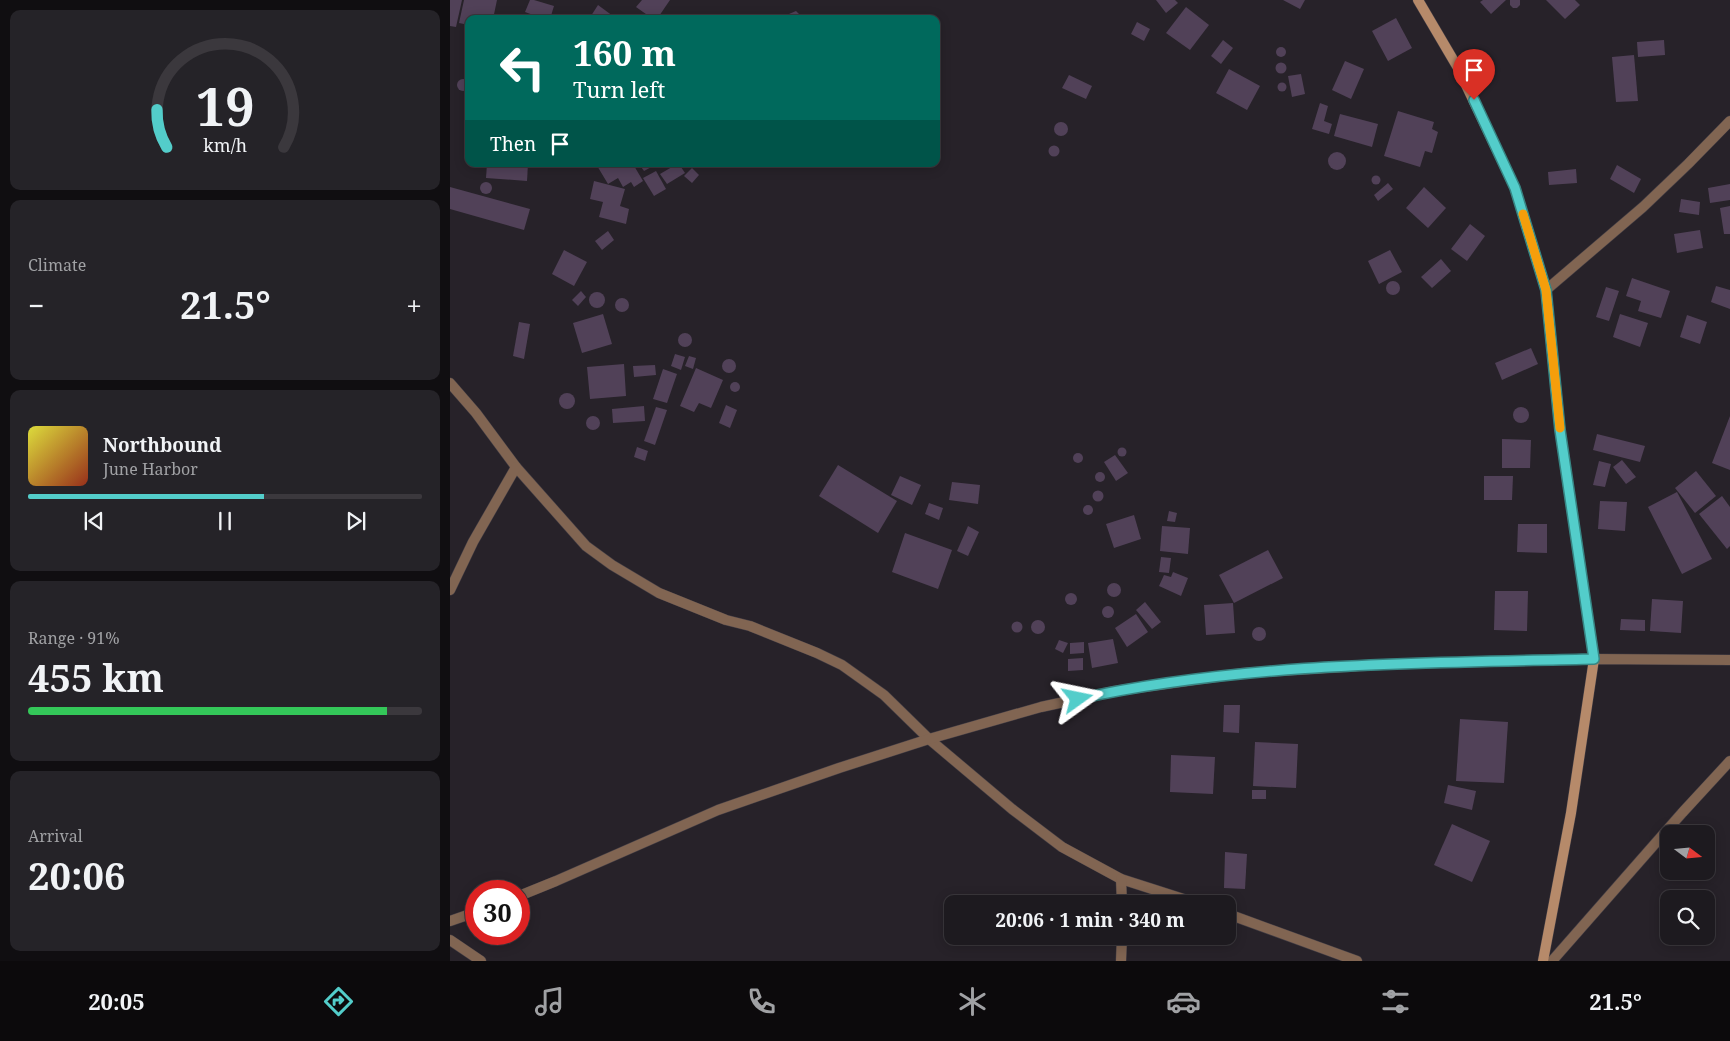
<!DOCTYPE html>
<meta charset="utf-8">
<style>
body{margin:0;font-family:"Noto Serif",serif;background:#252328;color:#f1f3f6;height:100vh;display:flex;flex-direction:column;font-size:19px;white-space:nowrap}
*{box-sizing:border-box;margin:0}
p{font-size:16px;color:#a0a1a4}
.icon{flex:none;width:28px;height:28px;fill:none;stroke:currentColor;stroke-width:2;stroke-linecap:round;stroke-linejoin:round}
.map{position:relative;flex:1;overflow:hidden}
.side{display:flex;flex-direction:column;gap:10px;padding:10px;background:#100e11;width:450px}
.side>*{flex:none}
.hud{position:absolute;left:15px;top:15px;width:475px;height:152px;border-radius:10px;box-shadow:0 2px 12px #0003,0 0 0 1px #3b383d;background:#00695c;color:#fff;overflow:hidden}
.needle{width:32px;rotate:106deg}
.tools{position:absolute;left:1210px;top:825px;display:grid;gap:10px}
.tools a{display:grid;place-items:center;width:55px;height:55px;border-radius:10px;background:#1d1a1f;box-shadow:0 2px 12px #0003,0 0 0 1px #3b383d;font-size:25px}
.speed{position:absolute;left:15px;top:880px;display:flex;gap:10px;font-size:25px;font-weight:700;text-align:center}
.speed>*{display:grid;place-content:center;width:65px;height:65px;border-radius:50%;background:#1d1a1f;box-shadow:0 2px 12px #0003,0 0 0 1px #3b383d;line-height:1}
.speed .limit{border:8px solid #d22;background:#fff;color:#111}
.pin{position:absolute;display:grid;place-items:center;width:42px;height:42px;color:#fff;margin:-51px -21px;border-radius:50% 50% 50% 0;rotate:-45deg;box-shadow:0 0 5px #0007}
.pin .icon{rotate:45deg}
.me{position:absolute;width:55px;margin:-28px;rotate:78deg;stroke-linejoin:round;filter:drop-shadow(0 0 4px #0008)}
.turn{display:flex;align-items:center;gap:18px;height:105px;padding:0 25px;font-size:22px}
.turn .icon{width:65px;height:65px;stroke-width:2.5}
.turn b{display:block;font-size:35px;line-height:42px}
.then{display:flex;align-items:center;height:48px;padding:0 25px;background:#0003;gap:10px;font-size:19px}
.big{font-size:38px;font-weight:700;line-height:1.1}
.side .widget{flex:1;display:flex;flex-direction:column;justify-content:center;gap:8px;min-width:0;padding:0 18px;border-radius:10px;background:#252328}
.side .dial{align-items:center;gap:0}
.dial svg{height:130px;overflow:visible;fill:none;stroke:#3b383d;stroke-width:7;stroke-linecap:round;text-anchor:middle}
.dial text{fill:#f1f3f6;stroke:none}
.song{display:flex;align-items:center;gap:15px}
.cover{width:60px;height:60px;border-radius:8px;background:linear-gradient(135deg,hsl(60 70% 55%),hsl(10 70% 35%))}
.played{height:5px;border-radius:2px;background:linear-gradient(90deg,#53cdca 60%,#3b383d 60%)}
.keys{display:flex;justify-content:space-around;direction:ltr}
.heat{display:flex;justify-content:space-between;align-items:center;font-size:28px;direction:ltr}
.charge{height:8px;border-radius:4px;background:linear-gradient(90deg,#34c759 91%,#3b383d 0)}
.trip{position:absolute;left:494px;top:895px;width:292px;height:50px;border-radius:10px;background:#1d1a1f;box-shadow:0 2px 12px #0003,0 0 0 1px #3b383d;font-weight:700;line-height:50px;text-align:center}
.tabs{display:flex;height:80px;justify-content:space-around;align-items:center;background:#0c0a0c;color:#a0a1a4}
.tabs .icon{width:35px;height:35px}
.tabs .selected{color:#53cdca}
.tabs b{font-size:22px;color:#f1f3f6}
main{display:flex;flex:1;min-height:0}
.map>svg:first-child{display:block}
.building{fill:#514158}
.lines{fill:none;stroke-linecap:round;stroke-linejoin:round}
.minor-casing{stroke:#433e45;stroke-width:11}
.secondary-casing{stroke:#433e45;stroke-width:11}
.minor{stroke:#816552;stroke-width:10}
.secondary{stroke:#b68a6a;stroke-width:10}
.route-casing{stroke:#368583;stroke-width:12}
.route{stroke:#53cdca;stroke-width:9}
.slow{stroke:#f59e0b;stroke-width:9}
</style>
<main>
<section class="side">
<div class="widget dial"><svg viewBox="0 0 100 80">
<path d="M14 69A42 42 0 1 1 86 69"/>
<path d="M14 69A42 42 0 0 1 8 46" stroke="#53cdca"/>
<text x="50" y="56" font-size="32" font-weight="700">19</text>
<text x="50" y="72" font-size="11">km/h</text>
</svg></div>
<div class="widget"><p>Climate</p>
<div class="heat"><a>−</a><b class="big">21.5°</b><a>+</a></div>
</div>
<div class="widget">
<div class="song"><i class="cover"></i><div><b>Northbound</b><p>June Harbor</p></div></div>
<div class="played"></div>
<div class="keys"><svg class="icon" aria-label="previous" viewBox="0 0 24 24"><path d="M18 5L8 12l10 7zM5 5v14"/></svg><svg class="icon" aria-label="pause" viewBox="0 0 24 24"><path d="M8 5v14M16 5v14"/></svg><svg class="icon" aria-label="next" viewBox="0 0 24 24"><path d="M6 5l10 7-10 7zM19 5v14"/></svg></div>
</div>
<div class="widget"><p>Range · 91%</p><b class="big">455 km</b><div class="charge"></div></div>
<div class="widget"><p>Arrival</p><b class="big">20:06</b></div>
</section>
<div class="map">
<svg width="1280" height="961" viewBox="0 0 1280 961">
<rect width="100%" height="100%" fill="#272229"/>
<!-- building -->
<g class="building">
<polygon points="0,0 12,0 6,27 0,26"/>
<polygon points="14,0 47,0 43,19 19,19 19,25 9,23"/>
<polygon points="80,0 84,0 104,6 100,19 94,19 75,12"/>
<polygon points="192,0 220,0 207,19 203,19 186,7"/>
<polygon points="706,0 725,0 728,3 716,13"/>
<polygon points="833,0 855,0 850,9"/>
<polygon points="1033,0 1056,0 1041,14 1030,2"/>
<polygon points="1060,0 1070,0 1070,5 1067,8 1063,8 1060,5"/>
<polygon points="1096,0 1125,0 1130,5 1115,19"/>
<polygon points="148,5 167,19 139,19"/>
<polygon points="736,7 759,25 740,50 716,33"/>
<polygon points="346,11 349,14 350,19 338,19 339,14"/>
<polygon points="946,18 962,48 938,61 922,31"/>
<polygon points="687,22 700,29 694,41 681,34"/>
<polygon points="773,40 783,48 771,64 761,56"/>
<polygon points="1214,40 1215,55 1188,57 1187,42"/>
<circle cx="831" cy="52" r="5"/>
<polygon points="1184,55 1188,101 1166,102 1162,57"/>
<polygon points="895,61 914,69 901,99 882,90"/>
<circle cx="831" cy="68" r="5.5"/>
<polygon points="779,69 810,86 797,110 766,93"/>
<polygon points="851,74 855,94 842,97 838,76"/>
<polygon points="619,75 642,86 636,99 612,88"/>
<circle cx="13" cy="85" r="6"/>
<circle cx="832" cy="87" r="4.5"/>
<polygon points="870,103 878,106 874,121 882,124 879,134 862,129"/>
<polygon points="948,111 984,122 982,129 988,132 982,153 975,151 970,167 934,156"/>
<polygon points="890,114 928,124 922,147 884,136"/>
<circle cx="611" cy="129" r="7"/>
<circle cx="604" cy="151" r="5.5"/>
<circle cx="887" cy="161" r="9"/>
<polygon points="37,164 78,164 77,181 36,178"/>
<polygon points="146,164 183,164 193,181 184,187 181,182 173,187 168,178 158,184"/>
<polygon points="189,164 207,164 194,171"/>
<polygon points="227,164 229,164 235,173 217,184 210,174"/>
<polygon points="1167,165 1191,179 1184,193 1160,179"/>
<polygon points="242,168 249,175 242,183 234,176"/>
<polygon points="1126,169 1127,183 1099,185 1098,172"/>
<polygon points="206,171 216,189 204,196 193,178"/>
<circle cx="926" cy="180" r="4.5"/>
<polygon points="144,181 175,189 170,206 179,209 176,224 149,217 153,202 140,199"/>
<circle cx="36" cy="188" r="6"/>
<polygon points="938,183 943,189 928,201 924,195"/>
<polygon points="1280,184 1280,200 1260,203 1258,188"/>
<polygon points="0,187 80,209 74,230 0,209"/>
<polygon points="974,187 996,208 978,228 956,208"/>
<polygon points="1231,199 1250,202 1249,215 1229,212"/>
<polygon points="1280,206 1280,234 1274,234 1270,208"/>
<polygon points="1020,224 1035,236 1017,261 1001,249"/>
<polygon points="1250,230 1253,248 1227,253 1224,234"/>
<polygon points="158,231 164,240 152,250 145,241"/>
<polygon points="114,250 137,262 124,286 102,274"/>
<polygon points="940,250 952,272 929,284 918,261"/>
<polygon points="991,259 1001,271 982,288 971,277"/>
<polygon points="1182,278 1220,291 1211,318 1188,311 1191,301 1176,296"/>
<circle cx="943" cy="288" r="7"/>
<polygon points="1266,286 1280,290 1280,309 1261,302"/>
<polygon points="1156,287 1169,291 1159,321 1146,317"/>
<polygon points="131,291 136,297 128,306 122,300"/>
<circle cx="147" cy="300" r="8"/>
<circle cx="172" cy="305" r="7"/>
<polygon points="153,314 162,344 132,353 123,323"/>
<polygon points="1170,314 1198,323 1190,347 1163,337"/>
<polygon points="1237,315 1257,322 1250,344 1230,337"/>
<polygon points="69,322 80,324 74,359 63,356"/>
<circle cx="235" cy="340" r="7"/>
<polygon points="1081,348 1088,364 1052,380 1045,363"/>
<polygon points="225,354 235,357 231,370 221,366"/>
<polygon points="239,356 246,358 243,369 235,366"/>
<circle cx="279" cy="366" r="7"/>
<polygon points="174,364 176,396 140,399 137,367"/>
<polygon points="205,365 206,375 184,377 183,366"/>
<polygon points="246,368 273,380 261,408 249,403 244,412 230,406"/>
<polygon points="213,369 227,374 217,403 203,399"/>
<circle cx="285" cy="387" r="5"/>
<circle cx="117" cy="401" r="8"/>
<polygon points="276,405 287,410 280,428 269,423"/>
<polygon points="194,406 195,421 163,423 162,409"/>
<polygon points="206,407 217,410 205,445 194,441"/>
<circle cx="1071" cy="415" r="8"/>
<circle cx="143" cy="423" r="7"/>
<polygon points="1280,416 1280,470 1262,463"/>
<polygon points="1147,434 1195,446 1190,462 1143,450"/>
<polygon points="1052,439 1081,440 1080,468 1052,468"/>
<polygon points="187,447 198,451 195,461 184,457"/>
<circle cx="672" cy="452" r="4.5"/>
<circle cx="628" cy="458" r="5"/>
<polygon points="665,455 678,473 666,481 654,462"/>
<polygon points="1172,460 1186,477 1176,484 1163,467"/>
<polygon points="1149,461 1161,464 1155,487 1143,485"/>
<polygon points="388,465 447,501 428,533 369,496"/>
<polygon points="1246,471 1266,496 1245,513 1225,488"/>
<circle cx="650" cy="477" r="5"/>
<polygon points="450,476 471,485 462,505 441,495"/>
<polygon points="1034,476 1063,476 1062,500 1034,500"/>
<polygon points="502,482 530,485 528,504 499,500"/>
<circle cx="648" cy="496" r="5.5"/>
<polygon points="1227,492 1262,559 1232,574 1198,507"/>
<polygon points="1272,496 1280,507 1280,546 1277,549 1249,514"/>
<polygon points="1150,501 1177,502 1175,531 1148,529"/>
<polygon points="479,503 493,508 489,520 475,514"/>
<circle cx="638" cy="510" r="5"/>
<polygon points="719,511 727,513 725,522 717,521"/>
<polygon points="684,515 691,539 664,548 656,524"/>
<polygon points="1068,524 1097,524 1097,553 1067,552"/>
<polygon points="518,526 529,532 518,556 507,551"/>
<polygon points="712,526 740,528 738,554 710,551"/>
<polygon points="455,533 502,550 488,589 442,572"/>
<polygon points="818,550 833,578 784,603 769,575"/>
<polygon points="711,557 721,558 719,573 709,572"/>
<polygon points="723,572 738,578 731,596 709,586 714,575 721,577"/>
<circle cx="664" cy="590" r="7"/>
<polygon points="1045,591 1078,591 1077,631 1044,630"/>
<circle cx="621" cy="599" r="6"/>
<polygon points="1202,599 1233,601 1231,633 1200,631"/>
<polygon points="695,602 711,622 702,629 686,610"/>
<polygon points="783,603 785,633 756,635 754,605"/>
<circle cx="658" cy="612" r="6"/>
<polygon points="686,614 698,632 677,647 665,628"/>
<polygon points="1171,619 1195,620 1195,631 1170,630"/>
<circle cx="588" cy="627" r="7"/>
<circle cx="567" cy="627" r="5.5"/>
<circle cx="809" cy="634" r="7"/>
<polygon points="663,639 668,663 642,668 638,643"/>
<polygon points="609,640 618,643 613,653 605,649"/>
<polygon points="634,642 634,653 620,654 620,643"/>
<polygon points="633,658 633,670 618,671 618,659"/>
<polygon points="774,705 790,705 789,733 773,732"/>
<polygon points="1010,719 1058,722 1054,783 1006,781"/>
<polygon points="805,742 848,744 846,788 803,786"/>
<polygon points="721,755 765,757 763,794 720,792"/>
<polygon points="998,785 1026,791 1022,810 994,803"/>
<rect x="802" y="790" width="14" height="9"/>
<polygon points="1002,824 1040,841 1022,882 984,865"/>
<polygon points="775,852 797,854 795,889 774,888"/>
</g>
<g class="lines">
<defs>
<g id="minor">
<polyline points="1096,290 1193,207 1238,164 1280,121"/>
<polyline points="0,383 26,413 66,467 136,546 162,565 209,593 276,620 300,626 367,653 392,665 434,695 479,739 562,809 612,847 671,879 749,904"/>
<polyline points="0,590 23,542 66,467"/>
<polyline points="671,879 672,904"/>
<polyline points="69,896 106,881 268,810 389,768 479,739 591,707 665,691 794,673 942,664 1144,659 1280,660"/>
<polyline points="778,914 907,961"/>
<polyline points="0,921 26,912"/>
<polyline points="0,940 31,961"/>
<polyline points="671,961 672,936"/>
<polyline points="1102,961 1232,813 1280,761"/>
</g>
<polyline id="secondary" points="968,0 1008,68 1065,188 1096,290 1110,430 1144,659 1121,813 1093,961"/>
</defs>
<!-- minor casing -->
<use href="#minor" class="minor-casing"/>
<!-- secondary casing -->
<use href="#secondary" class="secondary-casing"/>
<!-- minor -->
<use href="#minor" class="minor"/>
<!-- secondary -->
<use href="#secondary" class="secondary"/>
</g>
<g class="lines">
<defs>
<path id="route" d="M 628,699 C 797,662 972,663 1144,659 L 1110,430 L 1096,290 L 1065,188 L 1024,100"/>
</defs>
<!-- route casing -->
<use href="#route" class="route-casing"/>
<!-- route -->
<use href="#route" class="route"/>
<!-- slow -->
<polyline class="slow" points="1073,214 1096,290 1110,428"/>
</g>
</svg>
<div class="tools">
<a><svg class="needle" viewBox="-14 -14 28 28"><path d="M0-13l5 13h-10z" fill="#e53935"/><path d="M0 13l5-13h-10z" fill="#a0a1a4"/></svg></a>
<a><svg class="icon" aria-label="search" viewBox="0 0 24 24"><circle cx="10" cy="10" r="6"/><path d="M15 15l6 6"/></svg></a>
</div>
<div class="speed"><div class="limit">30</div></div>
<div class="pin" style="left:1024px;top:100px;background:#d93025"><svg class="icon" aria-label="arrive" viewBox="0 0 24 24"><path d="M6 21V4h12l-3 4 3 4H6"/></svg></div>
<svg class="me" style="left:628px;top:699px" viewBox="-20 -20 40 40"><path d="M0-17L14 15 0 8-14 15z" fill="#53cdca" stroke="#fff" stroke-width="4"/></svg>
<div class="trip">20:06 · 1 min · 340 m</div>
<div class="hud">
<div class="turn"><svg class="icon" aria-label="left" viewBox="0 0 24 24"><path d="M17 20v-9H6M10 6l-5 5 5 5"/></svg><div><b>160 m</b>Turn left</div></div>
<div class="then">Then<svg class="icon" aria-label="arrive" viewBox="0 0 24 24"><path d="M6 21V4h12l-3 4 3 4H6"/></svg></div>
</div>
</div>
</main>
<nav class="tabs">
<b>20:05</b>
<svg class="icon selected" aria-label="directions" viewBox="0 0 24 24"><path d="M12 3l9 9-9 9-9-9zM9 14v-3h6M13 9l2 2-2 2"/></svg>
<svg class="icon" aria-label="music" viewBox="0 0 24 24"><path d="M9 18V5l10-2v13"/><circle cx="6" cy="18" r="3"/><circle cx="16" cy="16" r="3"/></svg>
<svg class="icon" aria-label="phone" viewBox="0 0 24 24"><path d="M5 4h4l2 5-3 2q2 4 5 5l2-3 5 2v4C11 20 4 13 5 4z"/></svg>
<svg class="icon" aria-label="climate" viewBox="0 0 24 24"><path d="M12 3v18M4 7l16 10M4 17L20 7"/></svg>
<svg class="icon" aria-label="car" viewBox="0 0 24 24"><path d="M5 17H2v-5l4-1 3-4h7l3 4 3 1v5h-3M9 17h6M6 11h13"/><circle cx="7" cy="17" r="2"/><circle cx="17" cy="17" r="2"/></svg>
<svg class="icon" aria-label="filters" viewBox="0 0 24 24"><path d="M4 7h16M4 17h16"/><circle cx="9" cy="7" r="2"/><circle cx="15" cy="17" r="2"/></svg>
<b>21.5°</b>
</nav>
